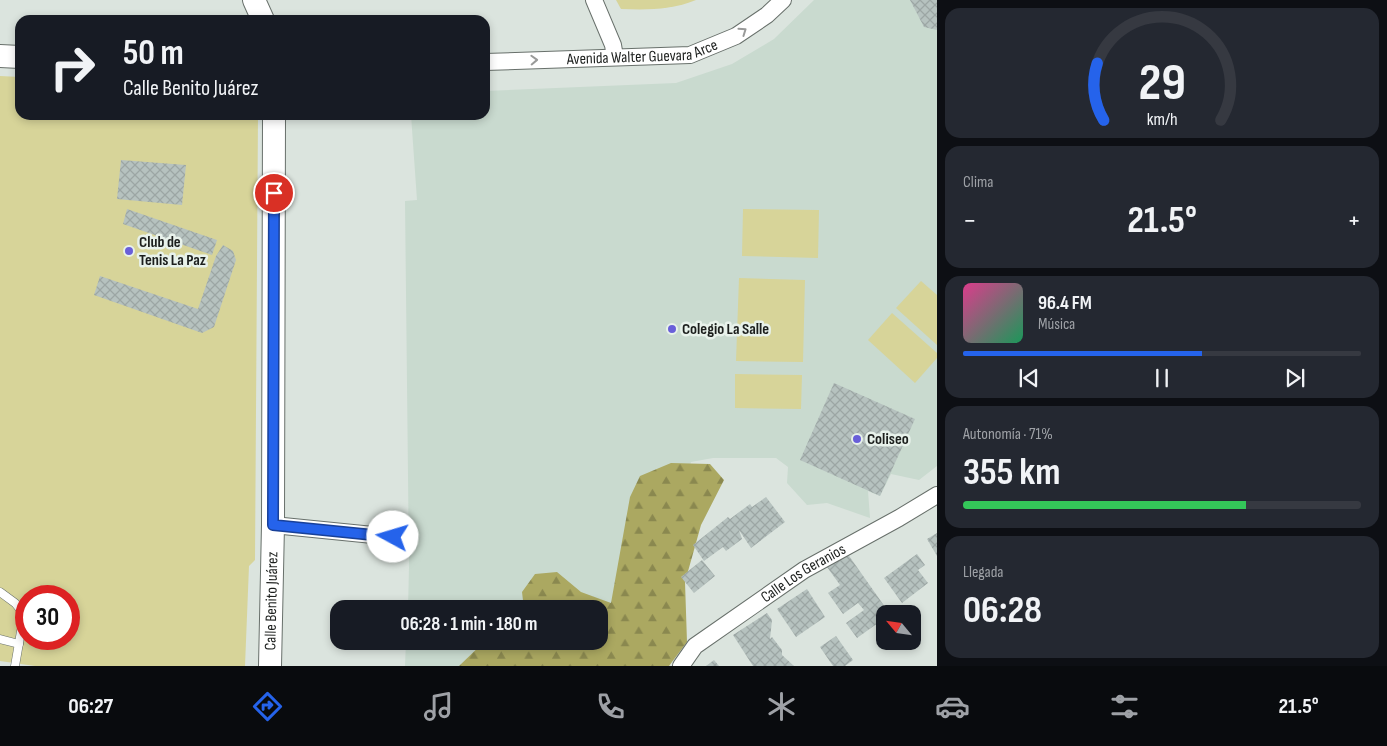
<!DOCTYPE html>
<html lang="es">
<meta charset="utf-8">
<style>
body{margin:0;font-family:"Sofia Sans Condensed",sans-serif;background:#242831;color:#f1f3f6;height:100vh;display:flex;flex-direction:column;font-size:19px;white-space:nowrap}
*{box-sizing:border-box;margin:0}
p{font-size:16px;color:#9ea1a6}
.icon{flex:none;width:28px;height:28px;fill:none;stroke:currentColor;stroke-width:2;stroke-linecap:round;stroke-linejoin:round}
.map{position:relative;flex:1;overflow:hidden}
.side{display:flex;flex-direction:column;gap:8px;padding:8px;background:#0d0f14;width:450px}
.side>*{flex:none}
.top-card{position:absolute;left:15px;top:15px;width:475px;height:105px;border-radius:15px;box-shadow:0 2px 8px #0003;background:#171b24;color:#f1f3f6;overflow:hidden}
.needle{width:32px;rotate:299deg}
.fabs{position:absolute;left:876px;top:605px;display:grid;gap:10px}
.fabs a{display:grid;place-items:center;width:45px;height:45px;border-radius:10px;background:#171b24;box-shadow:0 2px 8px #0003;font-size:25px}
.speed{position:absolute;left:15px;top:585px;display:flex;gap:10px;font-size:25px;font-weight:700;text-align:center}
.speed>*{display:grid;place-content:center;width:65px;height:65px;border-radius:50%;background:#171b24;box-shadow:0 2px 8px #0003;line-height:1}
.speed .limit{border:8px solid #d22;background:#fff;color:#111}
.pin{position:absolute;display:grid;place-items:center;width:42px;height:42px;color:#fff;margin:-21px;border:2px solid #fff;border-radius:50%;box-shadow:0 1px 5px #0007}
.me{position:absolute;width:55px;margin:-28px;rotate:276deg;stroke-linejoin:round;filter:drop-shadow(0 0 4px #0008)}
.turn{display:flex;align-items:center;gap:18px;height:105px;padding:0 25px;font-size:22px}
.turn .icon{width:65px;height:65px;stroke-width:2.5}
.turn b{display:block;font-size:35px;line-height:42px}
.big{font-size:38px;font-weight:700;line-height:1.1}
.side .card{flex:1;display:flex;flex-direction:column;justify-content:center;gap:8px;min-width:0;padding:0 18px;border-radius:15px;background:#242831}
.side .dial{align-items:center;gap:0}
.dial svg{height:130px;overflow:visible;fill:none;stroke:#363941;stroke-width:7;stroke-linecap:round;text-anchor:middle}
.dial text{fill:#f1f3f6;stroke:none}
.song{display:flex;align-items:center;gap:15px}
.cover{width:60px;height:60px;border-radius:8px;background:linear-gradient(135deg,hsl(330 70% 55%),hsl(150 70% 35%))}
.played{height:5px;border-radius:2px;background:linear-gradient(90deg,#2563eb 60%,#363941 60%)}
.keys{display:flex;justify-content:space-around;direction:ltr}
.heat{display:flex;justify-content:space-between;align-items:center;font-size:28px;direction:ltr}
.charge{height:8px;border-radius:4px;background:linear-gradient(90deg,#34c759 71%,#363941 0)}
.trip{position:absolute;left:330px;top:600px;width:278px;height:50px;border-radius:15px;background:#171b24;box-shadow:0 2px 8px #0003;font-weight:700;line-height:50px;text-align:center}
.menu{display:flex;height:80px;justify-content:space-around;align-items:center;background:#090b0e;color:#9ea1a6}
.menu .icon{width:35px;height:35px}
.menu .on{color:#2563eb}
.menu b{font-size:22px;color:#f1f3f6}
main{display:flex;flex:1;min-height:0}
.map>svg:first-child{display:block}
.built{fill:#c9dacf}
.forest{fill:url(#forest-firs)}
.garden{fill:#d7d499;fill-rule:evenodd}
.building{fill:url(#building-cross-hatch)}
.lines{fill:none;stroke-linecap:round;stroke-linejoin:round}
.service-casing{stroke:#68706b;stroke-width:9}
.minor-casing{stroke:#68706b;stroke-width:18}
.secondary-casing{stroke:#68706b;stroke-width:24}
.service{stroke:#fff;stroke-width:8}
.minor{stroke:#fff;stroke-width:16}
.secondary{stroke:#fff;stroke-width:22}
.oneway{stroke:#999a99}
.route-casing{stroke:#184099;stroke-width:12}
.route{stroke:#2563eb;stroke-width:9}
.poi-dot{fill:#695fd9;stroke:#e8f2eb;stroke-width:2}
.labels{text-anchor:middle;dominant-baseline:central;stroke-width:5;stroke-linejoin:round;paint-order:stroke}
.street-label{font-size:16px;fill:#1c1f1d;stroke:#e8f2eb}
.poi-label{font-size:16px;font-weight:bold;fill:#1c1f1d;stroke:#e8f2eb;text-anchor:start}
</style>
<main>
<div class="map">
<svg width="937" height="666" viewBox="0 0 937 666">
<defs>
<pattern id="forest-firs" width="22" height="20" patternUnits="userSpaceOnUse" patternTransform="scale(1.25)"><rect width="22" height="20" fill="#aba861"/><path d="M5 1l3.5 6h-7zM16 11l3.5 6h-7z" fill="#8a884f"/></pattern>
<pattern id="building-cross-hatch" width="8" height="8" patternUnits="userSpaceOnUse" patternTransform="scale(1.25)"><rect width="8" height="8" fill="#b6c2bf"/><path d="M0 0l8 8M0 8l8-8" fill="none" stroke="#9ca6a4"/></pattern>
</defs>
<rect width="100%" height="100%" fill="#dbe4de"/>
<!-- built -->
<polygon class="built" points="814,0 937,0 937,466 919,480 891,474 880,496 868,491 870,518 827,503 807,505 787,483 788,467 776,458 713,458 691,462 660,581 660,666 405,666 406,641 599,641 599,609 408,609 409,567 405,201 417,200 411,115 485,115 485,91 676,83 732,64 774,39"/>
<!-- forest -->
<polygon class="forest" points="671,463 710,464 724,480 701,525 685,582 687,642 669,666 459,666 485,641 599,641 599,609 524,609 522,592 535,574 557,572 581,592 611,603 630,497 640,476"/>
<!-- garden -->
<g class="garden">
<path d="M 616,0 L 696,0 C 672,10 647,10 621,9 Z"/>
<path d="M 0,76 L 20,77 L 20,115 L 258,115 L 255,560 L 249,566 L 245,666 L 35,666 L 0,661 ZM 26,596 L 69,596 L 69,639 L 26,639 Z"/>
<polygon points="743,209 819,210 818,258 742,256"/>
<polygon points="739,278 805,280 803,362 736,361"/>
<polygon points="921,281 937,295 937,345 896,308"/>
<polygon points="892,313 937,353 937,358 915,383 868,340"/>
<polygon points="735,374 802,375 801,409 735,408"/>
</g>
<!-- building -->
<g class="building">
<polygon points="910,0 937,0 937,30 924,27"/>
<polygon points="121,160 186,165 182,205 117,199"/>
<polygon points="127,209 217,240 212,255 123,224"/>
<polygon points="223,245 233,251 236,260 214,327 202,333 94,295 100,276 198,309 216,256"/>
<polygon points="834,383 915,419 880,496 800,460"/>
<polygon points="766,497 785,522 751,548 739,530 742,539 726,551 723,547 704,561 693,545 728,517 730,519 750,504 752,507"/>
<polygon points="937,533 937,556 927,539"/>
<polygon points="847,553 890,614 885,614 885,618 857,638 846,623 864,610 858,603 843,614 828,593 840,585 827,567"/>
<polygon points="917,554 925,565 918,570 928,583 902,603 884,578"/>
<polygon points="702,560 715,576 694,593 681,577"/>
<polygon points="807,589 825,617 796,637 777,609"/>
<polygon points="767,613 772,620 770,639 772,637 782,650 782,655 794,666 753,666 733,635"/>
<polygon points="836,636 853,660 845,666 833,666 820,647"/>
<polygon points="714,660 719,666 706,666"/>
</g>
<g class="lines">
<defs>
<g id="service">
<polyline points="0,592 15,603 24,614 15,666"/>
<polyline points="0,639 19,644"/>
</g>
<g id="minor">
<polyline points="594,0 613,45 615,57"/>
<path id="s1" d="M 485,62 L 690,55 L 736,36 L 767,15 L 783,0"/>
<polyline points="273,525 393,537"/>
<path id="s2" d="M 681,666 L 695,646 L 804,570 L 899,518 L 937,495"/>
</g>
<g id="secondary">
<polyline points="254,0 263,20"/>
<polyline points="0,56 20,57"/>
<path id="s3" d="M 270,666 L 273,525 L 274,115"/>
</g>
</defs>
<!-- service casing -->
<use href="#service" class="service-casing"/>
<!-- minor casing -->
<use href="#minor" class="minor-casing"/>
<!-- secondary casing -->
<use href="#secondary" class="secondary-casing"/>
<!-- service -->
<use href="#service" class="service"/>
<!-- minor -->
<use href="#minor" class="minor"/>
<!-- secondary -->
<use href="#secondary" class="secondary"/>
</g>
<!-- one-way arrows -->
<defs><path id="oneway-chevron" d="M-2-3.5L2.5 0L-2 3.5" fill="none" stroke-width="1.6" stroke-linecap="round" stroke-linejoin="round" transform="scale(1.25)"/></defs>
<g class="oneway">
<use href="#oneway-chevron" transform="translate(743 31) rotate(-35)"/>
<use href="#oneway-chevron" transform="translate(534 60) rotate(-2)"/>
</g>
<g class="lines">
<defs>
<polyline id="route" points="274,193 273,525 393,537"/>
</defs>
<!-- route casing -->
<use href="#route" class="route-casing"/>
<!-- route -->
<use href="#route" class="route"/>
</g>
<!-- markers -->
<g class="poi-dot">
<circle cx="129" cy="251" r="5"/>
<circle cx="672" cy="329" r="5"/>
<circle cx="857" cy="439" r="5"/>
</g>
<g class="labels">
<!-- street labels -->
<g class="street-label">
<text stroke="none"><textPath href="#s1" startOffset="158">Avenida Walter Guevara Arce</textPath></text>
<text stroke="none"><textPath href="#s2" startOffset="155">Calle Los Geranios</textPath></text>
<text stroke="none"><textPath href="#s3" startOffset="65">Calle Benito Juárez</textPath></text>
</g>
<!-- poi labels -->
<g class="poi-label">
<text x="139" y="242">Club de<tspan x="139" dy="18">Tenis La Paz</tspan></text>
<text x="682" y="329">Colegio La Salle</text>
<text x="867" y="439">Coliseo</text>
</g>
</g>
</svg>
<div class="fabs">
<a><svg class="needle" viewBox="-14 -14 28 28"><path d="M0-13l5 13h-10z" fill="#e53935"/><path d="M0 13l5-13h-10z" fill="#9ea1a6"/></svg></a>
</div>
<div class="speed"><div class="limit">30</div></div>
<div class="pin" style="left:274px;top:193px;background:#d93025"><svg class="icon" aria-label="arrive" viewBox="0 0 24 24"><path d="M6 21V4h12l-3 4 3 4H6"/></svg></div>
<svg class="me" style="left:393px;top:537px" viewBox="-20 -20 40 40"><circle r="19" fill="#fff"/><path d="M0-13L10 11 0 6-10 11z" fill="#2563eb"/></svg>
<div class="trip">06:28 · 1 min · 180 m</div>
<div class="top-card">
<div class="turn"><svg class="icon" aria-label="right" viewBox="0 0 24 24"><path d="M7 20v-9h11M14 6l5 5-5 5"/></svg><div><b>50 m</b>Calle Benito Juárez</div></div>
</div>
</div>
<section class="side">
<div class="card dial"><svg viewBox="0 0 100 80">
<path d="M14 69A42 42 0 1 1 86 69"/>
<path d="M14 69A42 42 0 0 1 10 34" stroke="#2563eb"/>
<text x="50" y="56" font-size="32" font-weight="700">29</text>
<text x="50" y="72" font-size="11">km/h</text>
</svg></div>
<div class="card"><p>Clima</p>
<div class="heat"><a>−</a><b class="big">21.5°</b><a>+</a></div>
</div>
<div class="card">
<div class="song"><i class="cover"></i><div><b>96.4 FM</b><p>Música</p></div></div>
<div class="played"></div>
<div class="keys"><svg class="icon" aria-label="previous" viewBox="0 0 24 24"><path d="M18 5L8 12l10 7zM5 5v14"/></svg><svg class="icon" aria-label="pause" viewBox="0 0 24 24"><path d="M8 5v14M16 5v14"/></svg><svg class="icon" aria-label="next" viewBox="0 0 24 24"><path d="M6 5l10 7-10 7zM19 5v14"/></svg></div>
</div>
<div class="card"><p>Autonomía · 71%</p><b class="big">355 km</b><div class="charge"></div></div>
<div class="card"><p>Llegada</p><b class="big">06:28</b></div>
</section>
</main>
<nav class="menu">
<b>06:27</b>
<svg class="icon on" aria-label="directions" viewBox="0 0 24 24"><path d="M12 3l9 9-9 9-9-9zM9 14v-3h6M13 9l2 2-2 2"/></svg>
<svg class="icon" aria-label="music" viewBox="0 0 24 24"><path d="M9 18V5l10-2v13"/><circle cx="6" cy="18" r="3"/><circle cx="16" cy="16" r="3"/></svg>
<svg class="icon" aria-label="phone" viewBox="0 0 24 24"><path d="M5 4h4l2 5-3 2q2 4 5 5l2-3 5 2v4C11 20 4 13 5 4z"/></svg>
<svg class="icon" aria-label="climate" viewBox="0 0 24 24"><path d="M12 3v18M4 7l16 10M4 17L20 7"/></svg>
<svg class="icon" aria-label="car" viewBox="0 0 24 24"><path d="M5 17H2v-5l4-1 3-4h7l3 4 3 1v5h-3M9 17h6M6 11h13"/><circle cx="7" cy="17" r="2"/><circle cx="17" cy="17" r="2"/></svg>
<svg class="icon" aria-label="filters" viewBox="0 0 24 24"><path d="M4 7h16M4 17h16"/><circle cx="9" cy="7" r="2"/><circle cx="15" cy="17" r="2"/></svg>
<b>21.5°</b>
</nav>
